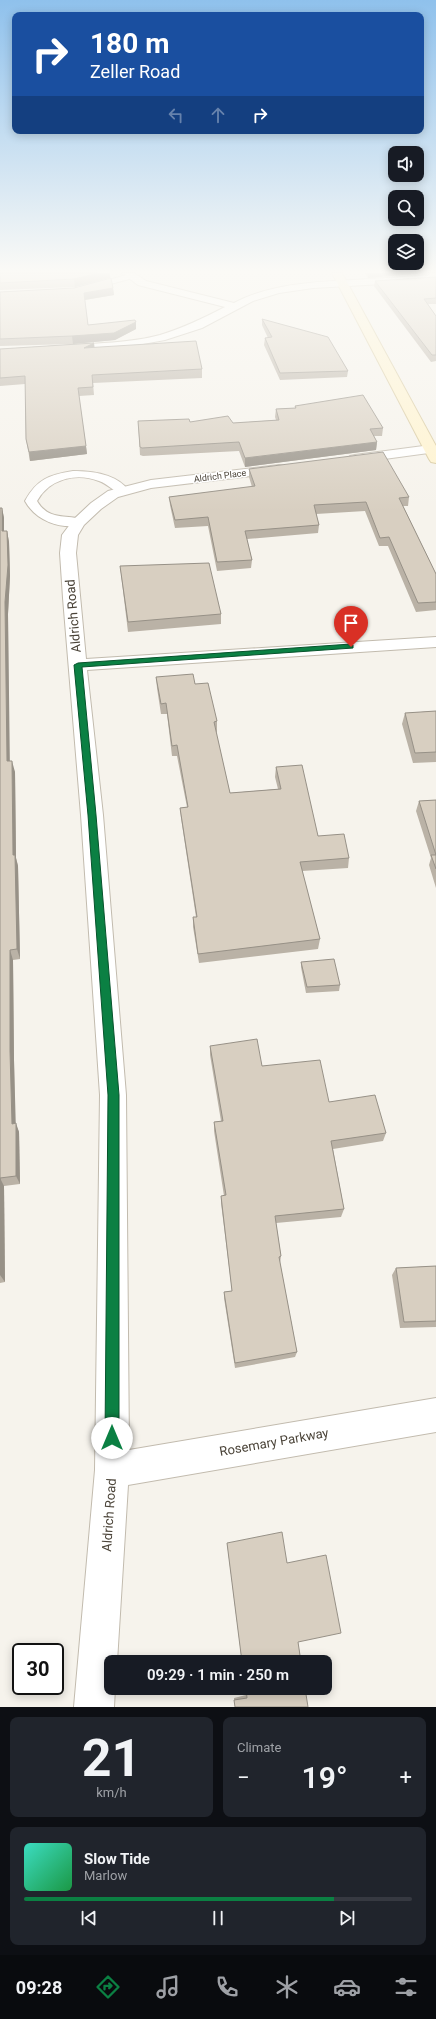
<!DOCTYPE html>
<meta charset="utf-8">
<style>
body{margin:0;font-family:Roboto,sans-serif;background:#20242c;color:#f1f3f6;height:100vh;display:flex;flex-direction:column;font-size:15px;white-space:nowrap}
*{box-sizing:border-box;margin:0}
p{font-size:13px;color:#9ea1a6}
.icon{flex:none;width:22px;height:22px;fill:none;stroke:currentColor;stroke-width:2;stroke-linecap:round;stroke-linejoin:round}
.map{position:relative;height:1707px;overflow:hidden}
.sheet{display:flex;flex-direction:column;gap:10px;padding:10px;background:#0d0f14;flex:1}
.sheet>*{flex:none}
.top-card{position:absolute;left:12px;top:12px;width:412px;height:122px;border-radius:8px;box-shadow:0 2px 10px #0003;background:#1a4fa0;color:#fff;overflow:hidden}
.controls{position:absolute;left:388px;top:146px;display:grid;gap:8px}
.controls a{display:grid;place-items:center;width:36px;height:36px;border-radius:8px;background:#171b24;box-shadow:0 2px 10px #0003;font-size:20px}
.speed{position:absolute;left:12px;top:1643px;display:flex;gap:8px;font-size:20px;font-weight:700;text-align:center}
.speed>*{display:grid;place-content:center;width:52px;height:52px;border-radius:50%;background:#171b24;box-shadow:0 2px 10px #0003;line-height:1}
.speed .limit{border:2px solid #111;border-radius:6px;background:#fff;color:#111}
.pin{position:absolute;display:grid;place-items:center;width:34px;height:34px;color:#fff;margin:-41px -17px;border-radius:50% 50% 50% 0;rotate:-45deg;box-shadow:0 0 4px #0007}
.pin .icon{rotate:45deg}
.me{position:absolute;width:44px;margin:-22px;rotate:0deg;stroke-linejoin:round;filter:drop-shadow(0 0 3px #0008)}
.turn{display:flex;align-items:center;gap:14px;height:84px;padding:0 12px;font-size:18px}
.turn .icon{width:52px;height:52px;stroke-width:2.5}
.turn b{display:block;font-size:28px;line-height:34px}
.lanes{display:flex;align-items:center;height:38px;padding:0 12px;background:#0003;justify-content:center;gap:20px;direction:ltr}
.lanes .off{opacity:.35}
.big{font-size:30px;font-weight:600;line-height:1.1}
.sheet .tile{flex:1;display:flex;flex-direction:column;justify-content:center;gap:6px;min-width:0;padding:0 14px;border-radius:8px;background:#20242c}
.sheet .dial{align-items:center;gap:0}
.dial b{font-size:52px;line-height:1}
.song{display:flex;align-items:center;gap:12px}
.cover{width:48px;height:48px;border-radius:6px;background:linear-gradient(135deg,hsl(170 70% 55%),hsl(140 70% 35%))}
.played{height:4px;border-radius:2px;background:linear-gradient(90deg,#0b8043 80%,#363941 80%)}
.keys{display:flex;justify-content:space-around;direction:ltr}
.heat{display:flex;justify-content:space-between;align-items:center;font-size:22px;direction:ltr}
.sheet .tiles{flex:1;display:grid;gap:10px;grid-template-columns:1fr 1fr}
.tile:last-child{grid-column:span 2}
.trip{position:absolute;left:104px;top:1655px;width:228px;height:40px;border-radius:8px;background:#171b24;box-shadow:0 2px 10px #0003;font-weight:600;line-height:40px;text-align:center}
.dock{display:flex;height:64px;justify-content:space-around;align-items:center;background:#090b0e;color:#9ea1a6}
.dock .icon{width:28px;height:28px}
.dock .current{color:#0b8043}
.dock b{font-size:18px;color:#f1f3f6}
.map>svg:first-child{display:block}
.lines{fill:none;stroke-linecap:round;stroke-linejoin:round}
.service-casing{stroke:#c2bbae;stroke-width:2}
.minor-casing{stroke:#c2bbae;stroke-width:2}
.secondary-casing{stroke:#d6c79b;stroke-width:2}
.service{fill:#fff;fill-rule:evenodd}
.minor{fill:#fff;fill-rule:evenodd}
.secondary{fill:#fff3cd;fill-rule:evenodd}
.wall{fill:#bab2a6}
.shaded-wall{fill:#979187}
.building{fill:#d8cfc1;stroke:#979187}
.route{fill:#0b8043;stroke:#07532c}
.labels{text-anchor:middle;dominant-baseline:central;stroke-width:3;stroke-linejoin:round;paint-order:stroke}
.far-street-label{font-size:9px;fill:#4b4439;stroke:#fff}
.near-street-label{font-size:13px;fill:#4b4439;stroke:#fff}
</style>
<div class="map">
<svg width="436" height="1707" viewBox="0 0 436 1707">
<rect width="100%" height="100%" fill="#f6f3ec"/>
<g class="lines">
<defs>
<g id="service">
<polygon points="429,273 436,273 436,279 433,279"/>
<polygon points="130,274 133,274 133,278 88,290 84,287"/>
<path d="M 73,471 C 93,471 117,474 129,491 L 123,495 C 114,492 108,484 99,481 C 76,472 49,479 37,501 C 48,520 65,515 83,519 L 85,522 L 83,525 C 61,530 36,521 25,501 C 37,479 49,475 73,471 Z"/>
</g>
<g id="minor">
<path d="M 122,273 L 134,273 L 146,281 L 234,303 C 270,284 312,282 353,280 C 381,278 408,277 436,275 L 436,281 L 313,288 L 279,293 L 253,301 L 202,328 L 165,340 L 132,346 L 61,351 L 59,349 L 65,346 C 96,343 130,343 160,335 C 183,328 204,318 225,307 L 138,285 Z"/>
<polygon points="431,445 436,446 436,452 355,463 350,462 348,459 350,456 355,455"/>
<polygon points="279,465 284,466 286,469 284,472 151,488 118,497 101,509 84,525 78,535 76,553 86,659 436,637 436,647 87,670 103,815 126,1095 129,1450 436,1398 436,1432 128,1485 117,1662 111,1662 111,1688 115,1688 114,1707 74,1707 95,1470 100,1095 81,815 63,598 60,553 62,535 74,519 91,503 108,491 151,480"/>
</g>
<polygon id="secondary" points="332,273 342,273 436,446 436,463 431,462 429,459"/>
</defs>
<!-- service casing -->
<use href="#service" class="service-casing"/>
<!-- minor casing -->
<use href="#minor" class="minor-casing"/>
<!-- secondary casing -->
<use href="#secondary" class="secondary-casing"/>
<!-- service -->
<use href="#service" class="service"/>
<!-- minor -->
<use href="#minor" class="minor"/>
<!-- secondary -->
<use href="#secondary" class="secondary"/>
</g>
<!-- wall -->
<g class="wall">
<polygon points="0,273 110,273 110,278 75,287 0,290"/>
<polygon points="364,273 423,273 368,278"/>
<polygon points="436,277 436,304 428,304 436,316 436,361 431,362 374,286 375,281"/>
<polygon points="113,288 114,295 85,300 88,325 136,322 136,329 115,340 73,344 0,346 0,292"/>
<polygon points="262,319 348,371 347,377 280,380 264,345 265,338 268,338 262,325"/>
<polygon points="94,343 94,347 202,369 202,378 93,383 94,395 79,396 87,454 30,461 26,439 25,384 0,386 0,349"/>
<polygon points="295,406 383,428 382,436 374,436 377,442 376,450 245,467 239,451 143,456 140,455 138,421 233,423 276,420 275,417 276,409 295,408"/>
<polygon points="249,469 409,497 408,506 403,506 436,574 436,610 416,612 388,546 379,546 365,511 316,514 319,525 318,533 247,539 252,560 251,568 217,571 208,526 175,528 170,505 169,497 252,487 249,477"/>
<polygon points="0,508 2,508 4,518 4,531 7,531 9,542 10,576 8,614 9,761 15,772 16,858 18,866 20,959 13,960 14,1060 15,1123 19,1132 20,1184 4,1186 5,1282 0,1283"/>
<polygon points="120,566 221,614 221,624 128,632"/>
<polygon points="156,677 195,684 217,721 217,732 216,732 230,793 278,789 275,777 276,767 318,836 349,858 348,868 302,871 320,939 318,949 199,963 193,927 193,917 196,917 181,818 180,808 187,807 177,756 172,756 167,714 161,714 157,688"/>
<polygon points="436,711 436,762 413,763 402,724 405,713"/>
<polygon points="436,800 436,888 429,865 431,858 416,811 419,801"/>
<polygon points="301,962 340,985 339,991 306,993 301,967"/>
<polygon points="210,1046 262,1066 386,1133 383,1141 333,1149 344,1209 341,1217 276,1223 281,1256 280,1263 297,1352 295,1357 235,1368 224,1298 224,1292 232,1291 221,1203 221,1196 224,1196 214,1131 214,1122 221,1121 210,1055"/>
<polygon points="436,1266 436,1327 400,1328 392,1275 396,1268"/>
<polygon points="227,1543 298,1642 301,1662 242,1662"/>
<polygon points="245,1688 305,1688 235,1707 234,1698 246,1695"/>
</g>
<!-- shaded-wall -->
<g class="shaded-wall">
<polygon points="98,273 110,273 110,278 75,287 74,279"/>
<polygon points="368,273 423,273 368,278"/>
<polygon points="113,288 114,295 84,300 84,293"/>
<polygon points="136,322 136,329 115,340 73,344 72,336"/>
<polygon points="94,343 95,351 84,348"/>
<polygon points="377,442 376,450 245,467 245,458"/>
<polygon points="86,446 87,454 30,461 29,452"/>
<polygon points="2,508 4,518 4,542 2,531"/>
<polygon points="7,531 9,542 10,576 8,614 10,773 7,761 5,602"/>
<polygon points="12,761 15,772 16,858 18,866 20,959 17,949 13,855"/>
<polygon points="10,950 13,960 14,1060 16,1133 12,1124 10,1051"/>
<polygon points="16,1123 19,1132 20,1184 16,1176"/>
<polygon points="0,1178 4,1186 5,1282 0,1275"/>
</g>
<!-- building -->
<g class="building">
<polygon points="0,273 98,273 74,279 0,283"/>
<polygon points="436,277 436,298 424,299 436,316 436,355 432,355 375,281"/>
<polygon points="111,278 113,288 84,293 88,325 135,320 136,322 114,333 72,336 0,339 0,292 74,288"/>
<polygon points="262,319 328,337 348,371 280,373 265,338 272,337"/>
<polygon points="196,341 202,369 92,375 93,387 78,388 86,446 29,452 26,439 25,376 0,378 0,349 94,343 84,348"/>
<polygon points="363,395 383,428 370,429 377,442 245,458 239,442 142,448 140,447 138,421 189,419 190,422 228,416 233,423 279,420 276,409 296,408 295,406"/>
<polygon points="383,452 409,497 399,498 436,574 436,602 418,603 389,537 380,538 366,502 314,505 319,525 245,531 252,560 217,562 208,517 175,520 169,497 255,486 249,469"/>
<polygon points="0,508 2,508 2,531 7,531 8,565 5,602 7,761 12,761 13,855 15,855 17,949 10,950 10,1051 12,1124 16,1123 16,1176 0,1178 0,1275"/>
<polygon points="209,563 221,614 128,622 120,566"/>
<polygon points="193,674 195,684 208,683 217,721 214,722 230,793 281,789 276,767 302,765 318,836 344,834 349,858 300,862 320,939 198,954 193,917 197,917 180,808 188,807 177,745 172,746 166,703 161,704 156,677"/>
<polygon points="436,711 436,752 415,753 405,713"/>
<polygon points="436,800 436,869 431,855 436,855 419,801"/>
<polygon points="334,959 340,985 307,987 301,962"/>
<polygon points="257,1039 262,1066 320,1060 329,1102 375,1095 386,1133 331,1141 344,1209 275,1216 281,1256 279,1257 297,1352 235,1363 224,1292 232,1291 221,1196 226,1195 214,1122 223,1121 210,1046"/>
<polygon points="436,1266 436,1321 404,1322 396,1268"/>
<polygon points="282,1532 287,1563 326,1555 341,1633 298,1642 301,1662 242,1662 227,1543"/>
<polygon points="246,1688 305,1688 308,1707 235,1707 234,1700 247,1698"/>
</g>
<!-- sky -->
<linearGradient id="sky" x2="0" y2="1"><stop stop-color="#8fc1ec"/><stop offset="0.53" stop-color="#fbfaf6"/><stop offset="1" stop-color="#fbfaf6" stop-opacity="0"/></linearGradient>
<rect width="436" height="512" fill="url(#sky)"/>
<!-- route -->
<polygon class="route" points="351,644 353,645 353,648 82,667 96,815 119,1095 119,1438 117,1443 112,1445 107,1443 105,1438 108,1095 88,815 74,665 78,663"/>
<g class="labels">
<!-- far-street labels -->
<g class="far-street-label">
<text transform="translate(220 476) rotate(-7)">Aldrich Place</text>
</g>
<!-- near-street labels -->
<g class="near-street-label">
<text transform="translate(73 616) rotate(-95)">Aldrich Road</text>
<text transform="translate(274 1442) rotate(-10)">Rosemary Parkway</text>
<text transform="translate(109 1515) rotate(-86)">Aldrich Road</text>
</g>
</g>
</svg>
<div class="controls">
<a><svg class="icon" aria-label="sound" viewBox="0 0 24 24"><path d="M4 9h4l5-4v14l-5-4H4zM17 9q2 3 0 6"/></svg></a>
<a><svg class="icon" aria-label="search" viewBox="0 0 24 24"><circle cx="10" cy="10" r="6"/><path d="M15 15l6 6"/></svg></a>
<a><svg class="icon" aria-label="layers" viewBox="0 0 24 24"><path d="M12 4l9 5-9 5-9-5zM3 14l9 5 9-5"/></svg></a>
</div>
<div class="speed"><div class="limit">30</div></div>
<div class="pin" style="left:351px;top:647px;background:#d93025"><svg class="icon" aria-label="arrive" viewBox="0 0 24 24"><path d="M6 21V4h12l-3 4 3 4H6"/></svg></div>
<svg class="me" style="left:112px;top:1438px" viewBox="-20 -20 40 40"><circle r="19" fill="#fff"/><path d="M0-13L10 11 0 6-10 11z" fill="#0b8043"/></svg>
<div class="trip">09:29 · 1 min · 250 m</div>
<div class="top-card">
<div class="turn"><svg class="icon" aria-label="right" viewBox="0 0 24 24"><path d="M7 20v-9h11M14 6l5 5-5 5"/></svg><div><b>180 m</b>Zeller Road</div></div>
<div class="lanes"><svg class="icon off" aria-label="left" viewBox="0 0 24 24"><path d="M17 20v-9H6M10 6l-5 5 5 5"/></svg><svg class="icon off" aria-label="ahead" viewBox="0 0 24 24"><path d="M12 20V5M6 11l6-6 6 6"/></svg><svg class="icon" aria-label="right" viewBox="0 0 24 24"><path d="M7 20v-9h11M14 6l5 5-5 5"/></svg></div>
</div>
</div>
<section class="sheet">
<div class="tiles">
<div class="tile dial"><b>21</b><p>km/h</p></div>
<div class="tile"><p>Climate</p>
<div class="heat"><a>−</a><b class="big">19°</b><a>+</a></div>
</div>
<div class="tile">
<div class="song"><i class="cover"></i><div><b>Slow Tide</b><p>Marlow</p></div></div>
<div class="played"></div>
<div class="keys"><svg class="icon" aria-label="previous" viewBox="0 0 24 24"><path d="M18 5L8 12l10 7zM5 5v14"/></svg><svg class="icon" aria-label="pause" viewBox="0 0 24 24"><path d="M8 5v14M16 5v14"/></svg><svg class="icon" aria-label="next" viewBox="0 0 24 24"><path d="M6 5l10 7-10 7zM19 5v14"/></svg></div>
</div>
</div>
</section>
<nav class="dock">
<b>09:28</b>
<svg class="icon current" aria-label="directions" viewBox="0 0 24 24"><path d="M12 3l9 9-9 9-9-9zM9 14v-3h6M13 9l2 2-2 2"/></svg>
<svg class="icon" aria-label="music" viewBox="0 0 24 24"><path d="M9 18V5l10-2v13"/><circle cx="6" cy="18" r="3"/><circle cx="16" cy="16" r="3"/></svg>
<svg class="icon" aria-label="phone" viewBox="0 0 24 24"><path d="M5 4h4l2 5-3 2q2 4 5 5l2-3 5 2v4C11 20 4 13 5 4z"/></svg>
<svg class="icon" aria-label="climate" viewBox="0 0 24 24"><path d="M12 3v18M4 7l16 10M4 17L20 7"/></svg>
<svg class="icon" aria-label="car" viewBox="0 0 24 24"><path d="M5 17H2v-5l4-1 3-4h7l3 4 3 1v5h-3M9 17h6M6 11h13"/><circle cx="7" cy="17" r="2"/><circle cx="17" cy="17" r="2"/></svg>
<svg class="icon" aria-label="filters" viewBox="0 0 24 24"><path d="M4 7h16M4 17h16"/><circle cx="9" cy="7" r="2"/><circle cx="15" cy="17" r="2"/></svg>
</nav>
